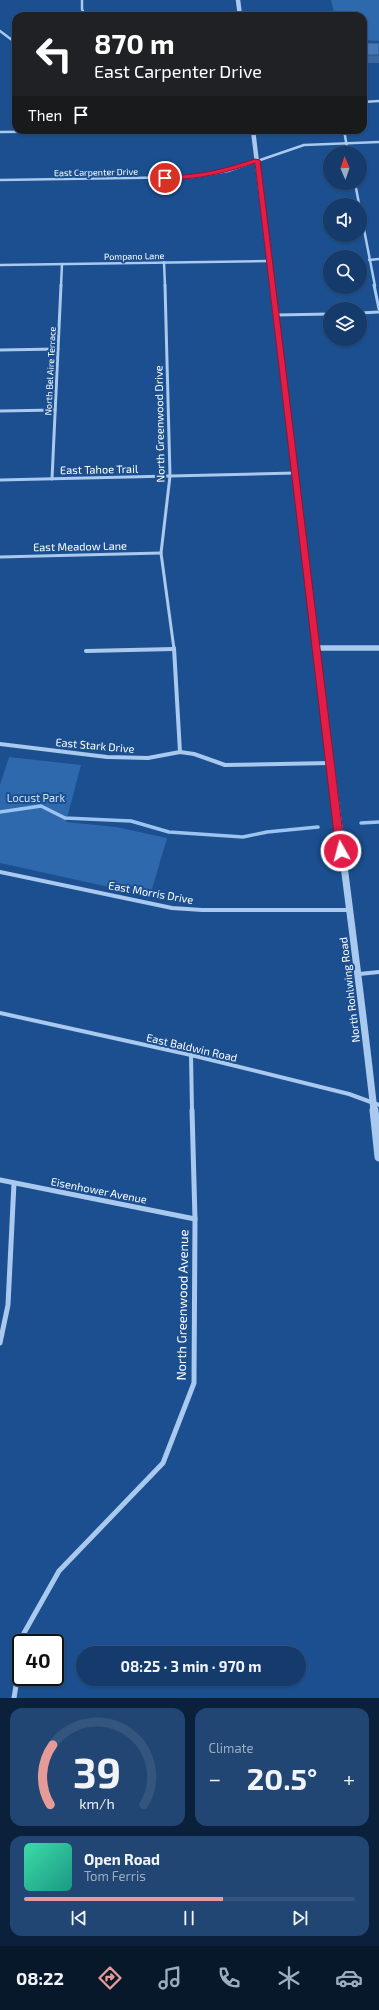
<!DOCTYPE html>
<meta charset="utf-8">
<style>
body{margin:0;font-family:"Exo 2",sans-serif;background:#214673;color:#f1f3f6;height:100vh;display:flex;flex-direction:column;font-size:15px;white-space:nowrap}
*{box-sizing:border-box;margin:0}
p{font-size:13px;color:#9dadc1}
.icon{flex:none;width:22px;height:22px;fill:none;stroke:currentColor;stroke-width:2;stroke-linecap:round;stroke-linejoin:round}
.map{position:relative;height:1698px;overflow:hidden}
.side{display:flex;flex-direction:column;gap:10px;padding:10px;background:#0b203b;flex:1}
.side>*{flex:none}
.hud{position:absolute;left:12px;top:12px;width:355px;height:122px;border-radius:12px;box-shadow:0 1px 3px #0004,0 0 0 1px #33557e;background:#202124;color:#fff;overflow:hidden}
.needle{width:26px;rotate:358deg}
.tools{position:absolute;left:323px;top:146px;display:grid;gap:8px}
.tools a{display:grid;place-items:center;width:44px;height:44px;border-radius:50%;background:#143b6b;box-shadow:0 1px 3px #0004,0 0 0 1px #33557e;font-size:20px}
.speed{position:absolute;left:12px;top:1634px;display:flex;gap:8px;font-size:20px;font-weight:700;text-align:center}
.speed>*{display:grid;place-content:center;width:52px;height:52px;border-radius:50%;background:#143b6b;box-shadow:0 1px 3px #0004,0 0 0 1px #33557e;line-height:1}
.speed .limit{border:2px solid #111;border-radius:6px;background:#fff;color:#111}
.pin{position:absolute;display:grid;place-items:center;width:34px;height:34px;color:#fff;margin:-17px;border:2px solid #fff;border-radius:50%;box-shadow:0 1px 4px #0007}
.me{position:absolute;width:44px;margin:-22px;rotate:353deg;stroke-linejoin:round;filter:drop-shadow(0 0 3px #0008)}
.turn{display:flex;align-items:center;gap:14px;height:84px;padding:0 16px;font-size:18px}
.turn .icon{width:52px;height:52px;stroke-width:2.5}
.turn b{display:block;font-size:28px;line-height:34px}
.then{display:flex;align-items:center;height:38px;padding:0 16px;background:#0003;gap:8px;font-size:15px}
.big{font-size:30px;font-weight:700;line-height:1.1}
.side .widget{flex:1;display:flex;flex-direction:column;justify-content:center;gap:6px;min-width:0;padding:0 14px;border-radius:12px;background:#214673}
.side .dial{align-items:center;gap:0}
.dial svg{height:104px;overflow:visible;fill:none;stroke:#33557e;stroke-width:7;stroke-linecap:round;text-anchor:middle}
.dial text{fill:#f1f3f6;stroke:none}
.song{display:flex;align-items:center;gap:12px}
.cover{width:48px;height:48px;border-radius:6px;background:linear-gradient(135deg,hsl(160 70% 55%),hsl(170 70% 35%))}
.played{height:4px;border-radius:2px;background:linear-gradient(90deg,#e69b98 60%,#33557e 60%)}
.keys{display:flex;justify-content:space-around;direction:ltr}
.heat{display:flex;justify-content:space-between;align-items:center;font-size:22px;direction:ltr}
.side .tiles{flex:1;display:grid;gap:10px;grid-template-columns:1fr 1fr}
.widget:last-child{grid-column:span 2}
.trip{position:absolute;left:76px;top:1646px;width:230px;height:40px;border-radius:20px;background:#143b6b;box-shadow:0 1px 3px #0004,0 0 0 1px #33557e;font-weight:700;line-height:40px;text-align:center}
.dock{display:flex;height:64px;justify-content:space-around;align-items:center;background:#08182b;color:#9dadc1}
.dock .icon{width:28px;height:28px}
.dock .selected{color:#e69b98}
.dock b{font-size:18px;color:#f1f3f6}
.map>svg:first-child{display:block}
.green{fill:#2e69ad}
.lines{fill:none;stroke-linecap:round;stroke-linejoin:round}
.stream{stroke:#9cc4f0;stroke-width:3.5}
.minor-far3{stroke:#a9c9ee;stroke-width:2.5}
.minor-far2{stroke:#a9c9ee;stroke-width:3}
.minor-far1{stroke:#a9c9ee;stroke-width:4}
.minor{stroke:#a9c9ee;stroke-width:5}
.tertiary-far3{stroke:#a9c9ee;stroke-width:4.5}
.tertiary-far2{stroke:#a9c9ee;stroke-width:5.5}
.tertiary-far1{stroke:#a9c9ee;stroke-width:7}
.tertiary{stroke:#a9c9ee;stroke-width:9}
.wall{fill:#3a679d}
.building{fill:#4478b7;stroke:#305480}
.route{fill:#e11d48;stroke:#92132f}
.labels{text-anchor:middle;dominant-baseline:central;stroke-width:4;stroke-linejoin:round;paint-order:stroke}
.far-street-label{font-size:9px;fill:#fff;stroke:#1b4f8f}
.street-label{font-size:11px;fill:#fff;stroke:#1b4f8f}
.park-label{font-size:11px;fill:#cfe3fa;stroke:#1b4f8f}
.near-street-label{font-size:13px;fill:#fff;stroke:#1b4f8f}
</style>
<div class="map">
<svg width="379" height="1698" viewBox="0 0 379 1698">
<rect width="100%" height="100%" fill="#1b4f8f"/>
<!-- green -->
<g class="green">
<polygon points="331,0 379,0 379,41 363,40 363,16 335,16"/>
<polygon points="9,757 81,765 66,822 116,827 167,838 150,896 0,863 0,785"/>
</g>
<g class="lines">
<!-- stream -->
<g class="stream">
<polyline points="0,812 41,806 65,818 131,821 169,832 243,837 267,832 318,827"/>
<polyline points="361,823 379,822"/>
</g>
<!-- minor-far3 -->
<g class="minor-far3">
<polyline points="82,0 82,9 85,16"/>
<polyline points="0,31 16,43"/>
<polyline points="363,102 379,101"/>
<polyline points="344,130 348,153"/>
<polyline points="0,132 193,130"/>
<polyline points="0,180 193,177 228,171 304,145 379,142"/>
<polyline points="355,183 375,286"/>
<polyline points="369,260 379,259"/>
<polyline points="164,262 165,286"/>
<polyline points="0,265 269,261"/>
<polyline points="61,286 62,264"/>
</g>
<!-- minor-far2 -->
<g class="minor-far2">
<polyline points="165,285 170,476 161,553 174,649"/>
<polyline points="374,285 379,309"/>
<polyline points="360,313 379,312"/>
<polyline points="276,315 330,314"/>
<polyline points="0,350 58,349"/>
<polyline points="0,411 55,410"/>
<polyline points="52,479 61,285"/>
<polyline points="0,480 295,473"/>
<polyline points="0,557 161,553"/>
<polyline points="171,649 174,649"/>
</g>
<!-- minor-far1 -->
<g class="minor-far1">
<polyline points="174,648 180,752"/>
<polyline points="86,651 174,649"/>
<polyline points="0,744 107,757 148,758 180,752 194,754 225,765 330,763"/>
<polyline points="0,872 172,908 202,910 349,910"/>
<polyline points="359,974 379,972"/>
<polyline points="0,1013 191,1055 349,1094 379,1105"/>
<polyline points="191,1055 192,1111"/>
</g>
<!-- minor -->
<g class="minor">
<polyline points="0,1180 195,1219"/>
<polyline points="0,1343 8,1305 14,1183"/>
<polyline points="23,1643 24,1633 59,1571 163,1463 194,1383 195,1219 192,1110"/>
<polyline points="14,1698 21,1654"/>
</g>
<!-- tertiary-far3 -->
<g class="tertiary-far3">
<polyline points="238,0 240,16"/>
<polyline points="253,130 272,286"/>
</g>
<!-- tertiary-far2 -->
<g class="tertiary-far2">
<polyline points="272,285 316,649"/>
<polyline points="316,648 379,648"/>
</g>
<!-- tertiary-far1 -->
<path class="tertiary-far1" d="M 316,648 C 335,802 357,956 374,1111"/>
<!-- tertiary -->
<polyline class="tertiary" points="374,1110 379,1157"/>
</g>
<!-- wall -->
<rect class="wall" x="363" y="43" width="16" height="20"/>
<!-- building -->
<rect class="building" x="363" y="43" width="16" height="12"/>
<!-- route -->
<path class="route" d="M 255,159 L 260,160 L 345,851 L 341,855 L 336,851 L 255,163 C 222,174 199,179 165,180 L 162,178 L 165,176 C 201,175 221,170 255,159 Z"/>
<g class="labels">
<!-- far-street labels -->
<g class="far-street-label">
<text transform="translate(96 172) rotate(-1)">East Carpenter Drive</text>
<text transform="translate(134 256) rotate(-1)">Pompano Lane</text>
<text transform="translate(50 371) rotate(-87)">North Bel Aire Terrace</text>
</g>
<!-- street labels -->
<g class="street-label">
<text transform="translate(159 424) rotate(-91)">North Greenwood Drive</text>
<text transform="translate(99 469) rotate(-1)">East Tahoe Trail</text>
<text transform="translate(80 546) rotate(-1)">East Meadow Lane</text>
<text transform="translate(95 745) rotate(5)">East Stark Drive</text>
<text transform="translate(151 892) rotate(10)">East Morris Drive</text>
<text transform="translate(349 990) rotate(-97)">North Rohlwing Road</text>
<text transform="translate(192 1047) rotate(13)">East Baldwin Road</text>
<text transform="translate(99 1190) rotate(11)">Eisenhower Avenue</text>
</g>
<!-- park labels -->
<g class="park-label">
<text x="36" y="797">Locust Park</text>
</g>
<!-- near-street labels -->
<g class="near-street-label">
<text transform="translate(182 1305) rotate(-89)">North Greenwood Avenue</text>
</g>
</g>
</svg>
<div class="tools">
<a><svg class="needle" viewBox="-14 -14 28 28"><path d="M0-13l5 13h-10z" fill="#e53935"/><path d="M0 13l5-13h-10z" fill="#9dadc1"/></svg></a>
<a><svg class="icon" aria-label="sound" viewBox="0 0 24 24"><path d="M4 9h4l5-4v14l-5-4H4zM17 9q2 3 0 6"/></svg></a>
<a><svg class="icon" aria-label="search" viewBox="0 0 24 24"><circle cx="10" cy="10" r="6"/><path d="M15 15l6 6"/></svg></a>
<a><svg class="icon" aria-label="layers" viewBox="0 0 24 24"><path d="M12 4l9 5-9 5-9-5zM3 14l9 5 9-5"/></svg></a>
</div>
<div class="speed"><div class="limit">40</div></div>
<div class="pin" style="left:165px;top:178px;background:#d93025"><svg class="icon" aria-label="arrive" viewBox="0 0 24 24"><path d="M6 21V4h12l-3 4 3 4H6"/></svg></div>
<svg class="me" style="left:341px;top:851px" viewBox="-20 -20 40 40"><circle r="17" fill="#e11d48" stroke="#fff" stroke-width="3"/><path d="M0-11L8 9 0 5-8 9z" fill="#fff"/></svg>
<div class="trip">08:25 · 3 min · 970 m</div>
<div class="hud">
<div class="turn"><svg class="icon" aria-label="left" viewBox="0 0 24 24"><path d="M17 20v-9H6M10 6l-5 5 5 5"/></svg><div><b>870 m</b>East Carpenter Drive</div></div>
<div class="then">Then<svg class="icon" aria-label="arrive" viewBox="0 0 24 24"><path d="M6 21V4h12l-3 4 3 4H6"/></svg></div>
</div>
</div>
<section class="side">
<div class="tiles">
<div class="widget dial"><svg viewBox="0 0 100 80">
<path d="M14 69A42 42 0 1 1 86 69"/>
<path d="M14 69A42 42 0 0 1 16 23" stroke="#e69b98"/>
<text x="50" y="56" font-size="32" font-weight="700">39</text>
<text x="50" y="72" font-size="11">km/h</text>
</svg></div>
<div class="widget"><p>Climate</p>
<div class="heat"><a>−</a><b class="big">20.5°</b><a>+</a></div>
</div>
<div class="widget">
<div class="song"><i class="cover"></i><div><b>Open Road</b><p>Tom Ferris</p></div></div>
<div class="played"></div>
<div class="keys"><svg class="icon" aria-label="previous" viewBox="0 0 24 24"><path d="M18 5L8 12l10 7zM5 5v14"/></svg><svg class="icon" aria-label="pause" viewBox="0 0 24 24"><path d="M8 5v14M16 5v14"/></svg><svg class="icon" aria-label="next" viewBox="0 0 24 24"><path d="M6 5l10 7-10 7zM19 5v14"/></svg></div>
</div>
</div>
</section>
<nav class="dock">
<b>08:22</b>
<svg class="icon selected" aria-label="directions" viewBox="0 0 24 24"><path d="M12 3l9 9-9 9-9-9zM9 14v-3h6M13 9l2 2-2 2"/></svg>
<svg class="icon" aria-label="music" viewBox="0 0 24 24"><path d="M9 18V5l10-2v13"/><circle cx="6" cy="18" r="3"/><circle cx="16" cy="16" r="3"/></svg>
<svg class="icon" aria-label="phone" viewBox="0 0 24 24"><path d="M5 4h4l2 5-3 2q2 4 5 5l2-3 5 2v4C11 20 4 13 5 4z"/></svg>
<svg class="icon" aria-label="climate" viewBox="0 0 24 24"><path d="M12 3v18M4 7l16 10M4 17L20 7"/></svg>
<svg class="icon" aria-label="car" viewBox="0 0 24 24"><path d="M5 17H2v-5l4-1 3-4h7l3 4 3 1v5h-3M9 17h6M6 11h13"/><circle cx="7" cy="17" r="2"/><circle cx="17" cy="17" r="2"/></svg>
</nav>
